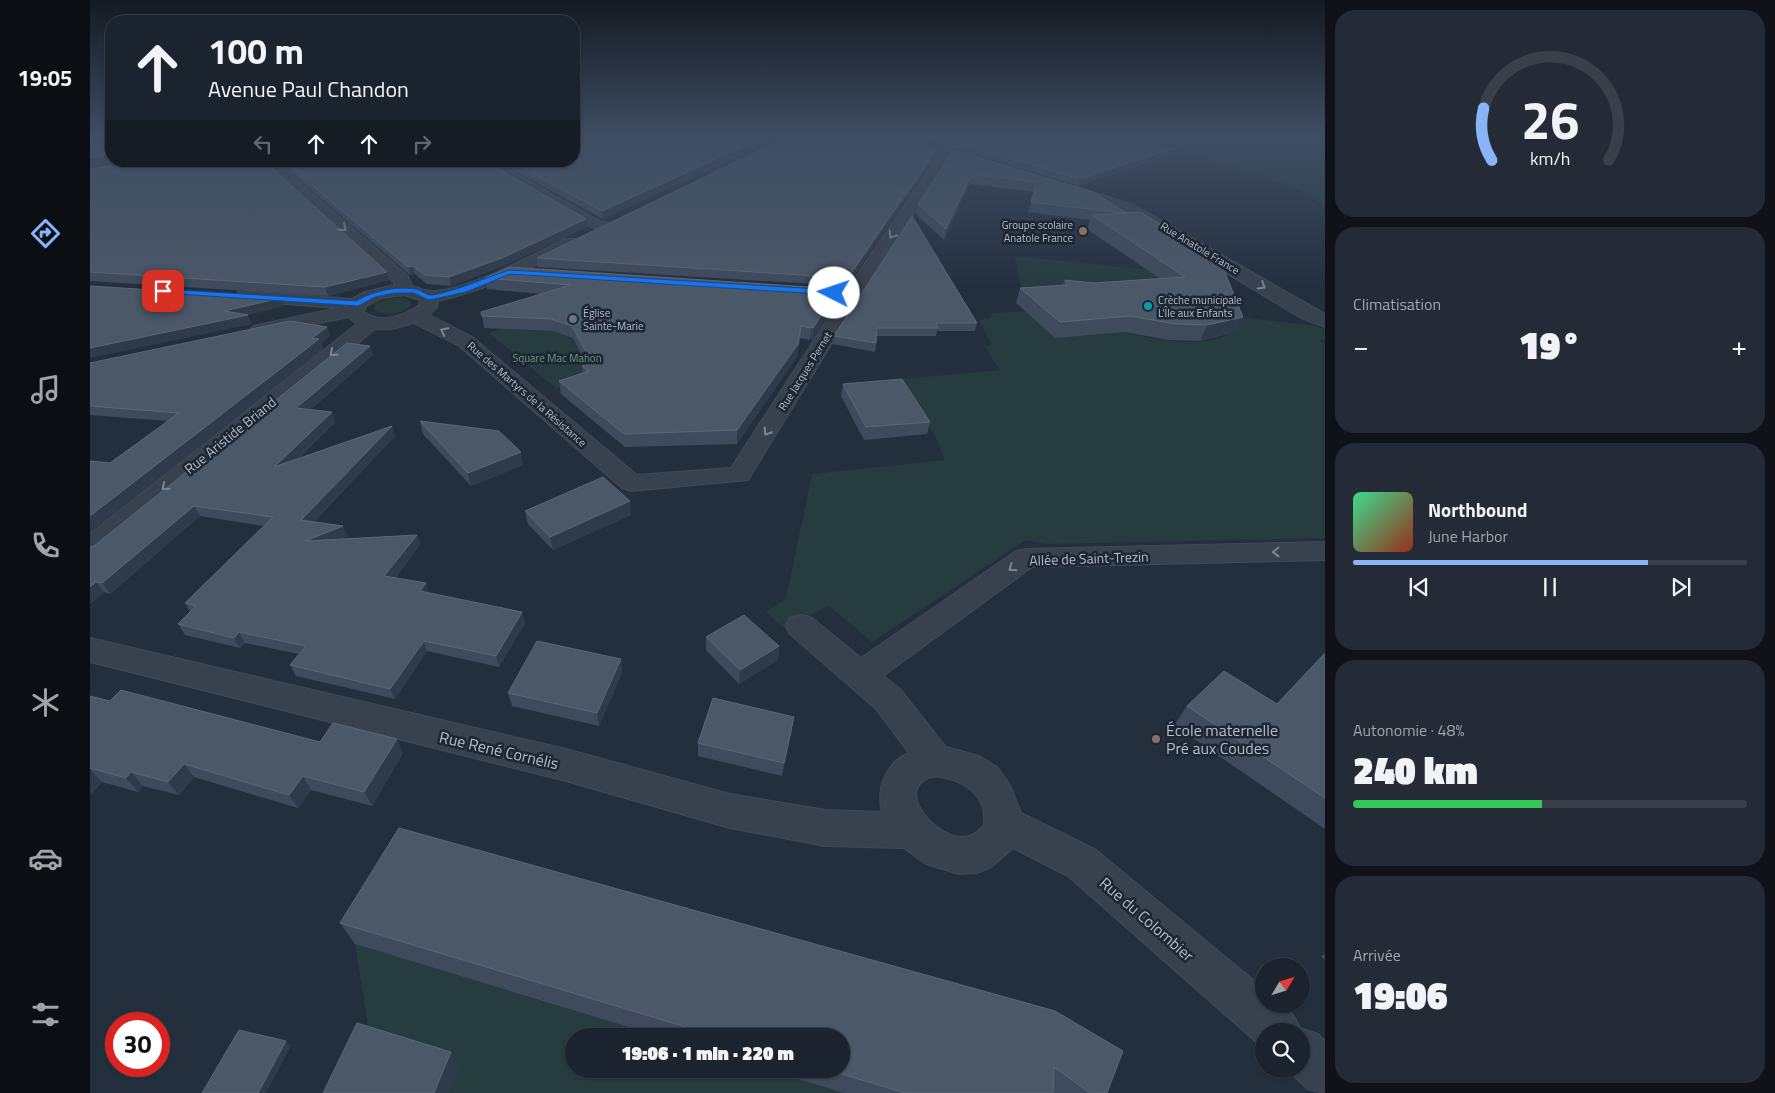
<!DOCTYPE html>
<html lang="fr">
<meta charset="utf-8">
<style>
body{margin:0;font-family:"Titillium Web",sans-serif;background:#242b36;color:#f1f3f6;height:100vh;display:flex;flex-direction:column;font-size:19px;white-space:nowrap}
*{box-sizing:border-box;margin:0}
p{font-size:16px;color:#a0a4aa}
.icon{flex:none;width:28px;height:28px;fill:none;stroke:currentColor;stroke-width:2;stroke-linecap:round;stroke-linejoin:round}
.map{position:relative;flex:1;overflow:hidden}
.drawer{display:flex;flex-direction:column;gap:10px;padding:10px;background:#0f1319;width:450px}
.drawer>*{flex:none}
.guide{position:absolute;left:15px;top:15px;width:475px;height:152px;border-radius:20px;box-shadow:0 1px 4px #0004,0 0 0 1px #39404a;background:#1b232e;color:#f1f3f6;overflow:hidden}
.needle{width:32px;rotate:52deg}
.buttons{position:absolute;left:1165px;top:958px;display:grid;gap:10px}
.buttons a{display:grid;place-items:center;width:55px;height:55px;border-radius:50%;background:#1b232e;box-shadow:0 1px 4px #0004,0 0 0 1px #39404a;font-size:25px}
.speed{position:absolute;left:15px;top:1012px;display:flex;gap:10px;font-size:25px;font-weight:700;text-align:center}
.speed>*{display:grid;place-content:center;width:65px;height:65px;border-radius:50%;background:#1b232e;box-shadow:0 1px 4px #0004,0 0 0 1px #39404a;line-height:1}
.speed .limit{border:8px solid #d22;background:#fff;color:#111}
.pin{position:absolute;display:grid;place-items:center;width:42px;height:42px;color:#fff;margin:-21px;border-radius:10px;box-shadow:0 2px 8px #0006}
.me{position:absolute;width:55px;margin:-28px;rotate:274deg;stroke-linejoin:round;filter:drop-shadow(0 0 4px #0008)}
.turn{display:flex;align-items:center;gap:18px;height:105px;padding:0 20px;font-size:22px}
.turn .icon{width:65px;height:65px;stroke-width:2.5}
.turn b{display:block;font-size:35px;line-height:42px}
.lanes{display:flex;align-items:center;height:48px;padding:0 20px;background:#0003;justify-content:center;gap:25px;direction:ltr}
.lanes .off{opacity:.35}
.big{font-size:38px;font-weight:800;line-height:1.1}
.drawer .card{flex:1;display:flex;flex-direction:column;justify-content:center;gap:8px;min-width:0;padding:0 18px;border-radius:20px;background:#242b36}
.drawer .dial{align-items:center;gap:0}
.dial svg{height:130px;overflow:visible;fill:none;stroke:#39404a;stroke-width:7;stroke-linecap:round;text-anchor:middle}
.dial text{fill:#f1f3f6;stroke:none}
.song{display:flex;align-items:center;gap:15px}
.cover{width:60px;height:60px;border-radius:8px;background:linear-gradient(135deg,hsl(150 70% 55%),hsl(10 70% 35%))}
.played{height:5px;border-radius:2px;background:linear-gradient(90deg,#8ab4f8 75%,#39404a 75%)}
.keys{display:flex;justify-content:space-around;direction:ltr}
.heat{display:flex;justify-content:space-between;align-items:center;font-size:28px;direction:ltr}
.charge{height:8px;border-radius:4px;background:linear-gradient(90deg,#34c759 48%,#39404a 0)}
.trip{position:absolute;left:475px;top:1028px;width:285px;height:50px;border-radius:25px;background:#1b232e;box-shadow:0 1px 4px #0004,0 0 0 1px #39404a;font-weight:800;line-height:50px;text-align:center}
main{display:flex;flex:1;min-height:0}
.tab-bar{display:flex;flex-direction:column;width:90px;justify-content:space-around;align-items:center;background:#0b0e12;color:#a0a4aa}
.tab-bar .icon{width:35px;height:35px}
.tab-bar .selected{color:#8ab4f8}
.tab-bar b{font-size:22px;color:#f1f3f6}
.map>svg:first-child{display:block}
.green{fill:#263c3f}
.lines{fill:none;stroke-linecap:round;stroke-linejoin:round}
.minor-casing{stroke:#414a57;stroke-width:2}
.minor{fill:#38414e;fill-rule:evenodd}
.wall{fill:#3f4b5c}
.shaded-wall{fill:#2f3b4b}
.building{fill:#4b5868;stroke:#5c6777}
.oneway{stroke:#7c8592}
.route{fill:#1a73e8;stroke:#114b97}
.education-dot{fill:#8d6e63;stroke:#1d2633;stroke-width:2}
.culture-dot{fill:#0f9aa8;stroke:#1d2633;stroke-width:2}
.worship-dot{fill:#6b7280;stroke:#1d2633;stroke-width:2}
.labels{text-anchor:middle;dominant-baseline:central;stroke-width:5;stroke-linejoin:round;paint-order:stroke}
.far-poi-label{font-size:11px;fill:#b4bcc9;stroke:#1d2633;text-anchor:start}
.far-street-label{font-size:11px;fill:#b4bcc9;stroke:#1d2633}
.far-park-label{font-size:11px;fill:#6b9a76;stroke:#1d2633}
.street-label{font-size:14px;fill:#b4bcc9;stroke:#1d2633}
.near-poi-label{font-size:16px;fill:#b4bcc9;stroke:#1d2633;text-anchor:start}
.near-street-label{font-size:16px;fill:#b4bcc9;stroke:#1d2633}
</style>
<main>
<nav class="tab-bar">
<b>19:05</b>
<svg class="icon selected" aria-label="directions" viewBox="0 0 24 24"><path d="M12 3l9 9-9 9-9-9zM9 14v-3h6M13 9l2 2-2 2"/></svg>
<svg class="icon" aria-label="music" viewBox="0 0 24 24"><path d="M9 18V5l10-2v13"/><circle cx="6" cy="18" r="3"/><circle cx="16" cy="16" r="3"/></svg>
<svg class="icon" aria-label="phone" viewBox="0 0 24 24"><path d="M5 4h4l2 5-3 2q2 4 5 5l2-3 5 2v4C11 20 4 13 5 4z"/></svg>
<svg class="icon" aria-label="climate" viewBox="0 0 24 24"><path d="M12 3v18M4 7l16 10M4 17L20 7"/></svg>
<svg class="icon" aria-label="car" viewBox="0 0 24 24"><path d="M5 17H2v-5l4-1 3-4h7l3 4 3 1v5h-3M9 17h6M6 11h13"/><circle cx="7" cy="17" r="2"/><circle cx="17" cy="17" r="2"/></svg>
<svg class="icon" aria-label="filters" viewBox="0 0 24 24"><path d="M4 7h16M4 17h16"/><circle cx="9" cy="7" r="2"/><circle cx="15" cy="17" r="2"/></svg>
</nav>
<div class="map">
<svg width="1235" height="1093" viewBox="0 0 1235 1093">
<rect width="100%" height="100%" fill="#242f3e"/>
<!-- green -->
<g class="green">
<polygon points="1046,136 1235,136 1235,207 1211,190"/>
<path d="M 925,256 L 1068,271 L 1074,293 L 1029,331 C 1062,339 1118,352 1147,329 L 1151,317 L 1226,326 L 1235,329 L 1235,339 L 1230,341 L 1235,344 L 1235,538 L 955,544 L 936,540 L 782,642 L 738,605 L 696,630 L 676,612 L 696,599 L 722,474 L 855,460 L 846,438 L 810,379 L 910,370 L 894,346 L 902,345 L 889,320 L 899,319 L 903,313 L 951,311 L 931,286 Z"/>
<path d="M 303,298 L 315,298 L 321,302 L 321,305 C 313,314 292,318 283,308 L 286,303 Z"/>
<polygon points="411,329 463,331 483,338 490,351 521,369 467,389 399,333"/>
<polygon points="265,944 568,1036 484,1036 484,1069 675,1069 754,1093 359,1093 280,1038"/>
</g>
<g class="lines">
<defs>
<g id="minor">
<path d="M 858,147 L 864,151 L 772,294 L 658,480 L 541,491 L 532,488 L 368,345 L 324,323 L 302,329 L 285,329 L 10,555 L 0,557 L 0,534 L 267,324 L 258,317 L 170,336 L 163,334 L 160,330 L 163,326 L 248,308 L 154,301 L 148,300 L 145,296 L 148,292 L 154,291 L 262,299 L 275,292 L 304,285 L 304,282 L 171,161 L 185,161 L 318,276 L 322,286 C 329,288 338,292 344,291 C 381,289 442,255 475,239 L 487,239 L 489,242 L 487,245 C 441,268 397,290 348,301 L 347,307 L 339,315 L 382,337 L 547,475 L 641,468 L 754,294 L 854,148 ZM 314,295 L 330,300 L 329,305 C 314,316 291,324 274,312 L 276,306 L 292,298 Z"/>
<polygon points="387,161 403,161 508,220 519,223 522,226 514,231 498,226"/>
<polygon points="980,185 1044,205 1235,314 1235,327 1211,318 1034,211 975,192 973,189"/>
<path d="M 1235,542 L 1235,560 L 942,567 L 793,676 L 810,689 L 856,747 L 889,756 L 907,767 L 920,785 L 931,813 L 1006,850 L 1174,989 L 1174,1004 C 1195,1004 1201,1008 1210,1028 L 1228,1034 L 1235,1041 L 1235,1093 L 1218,1089 L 1196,1069 L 1211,1069 L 1211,1031 L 1174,1031 L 1174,1048 L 1172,1047 L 978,876 L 923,848 L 901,867 L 887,873 L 869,874 L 836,864 L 814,848 L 735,846 L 640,828 L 476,781 L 0,662 L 0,638 L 476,749 L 640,794 L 735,810 L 792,812 C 786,789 796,762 819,753 L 786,709 L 700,634 L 696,626 L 700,618 L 711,615 L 722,618 L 771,658 L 926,551 L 936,549 ZM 846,776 C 873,780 897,793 894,825 C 890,828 886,834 882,835 C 851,849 797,785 846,776 Z"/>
</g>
</defs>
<!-- minor casing -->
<use href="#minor" class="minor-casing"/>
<!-- minor -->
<use href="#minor" class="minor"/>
</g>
<!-- wall -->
<g class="wall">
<polygon points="484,136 691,136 513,219 407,161 484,161"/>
<polygon points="823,136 1042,136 1080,155 988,186"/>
<polygon points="848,147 847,154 813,203 812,202 811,206 757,286 448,267 447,258"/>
<polygon points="864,150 1037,213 1145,332 1110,341 1078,340 1035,332 965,338 926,303 930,288 973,285 975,280 1004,283 1069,278 997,229 1000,220 938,212 944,192 880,184 854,240 826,214 828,204"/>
<polygon points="188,161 395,161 497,227 413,266 361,286 337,284 325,274 320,275"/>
<polygon points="0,169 297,272 299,280 238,296 0,281"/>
<polygon points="822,216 887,323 885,331 847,331 846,336 787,336 785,352 743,344 744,336"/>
<polygon points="395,278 749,289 748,301 722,340 721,338 720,340 710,338 707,357 647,444 535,447 471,394 469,381 493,373 492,366 497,364 483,338 463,331 394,328 392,316 451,294 397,289"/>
<polygon points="237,327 240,336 231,343 233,349 0,532 0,461 20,463 78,421 0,415 0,363"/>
<polygon points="280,346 283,355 220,410 245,422 208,459 302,426 305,436 224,522 258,536 250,539 327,535 330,545 305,578 339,593 432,612 435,623 409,667 337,651 305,699 206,676 200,665 209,654 155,643 150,648 95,635 88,624 100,612 95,603 174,526 110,516 20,594 14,592 0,604 4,546"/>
<polygon points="753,384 840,422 837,434 774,440 751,396"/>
<polygon points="330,421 433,465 381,486 333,434"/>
<polygon points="435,511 541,515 463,550 438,524"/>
<polygon points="616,637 689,646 688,660 649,684 616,650"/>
<polygon points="1235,653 1235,829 1084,725 1097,706 1187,704"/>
<polygon points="531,659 532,672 509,726 422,706 418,693"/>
<polygon points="0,696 20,701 230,742 313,753 282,806 221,790 208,808 104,777 89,795 53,786 48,792 12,782 0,795"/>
<polygon points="702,730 692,776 608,756 608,743"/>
<polygon points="250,923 965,1011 1017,1093 754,1093 675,1069 751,1069 751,1036 568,1036 265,944"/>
<polygon points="1235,954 1235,960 1231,956"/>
</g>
<!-- shaded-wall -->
<g class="shaded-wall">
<polygon points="677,136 691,136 513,219 512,211"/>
<polygon points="848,147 847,154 813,203 815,196"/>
<polygon points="1082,149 1080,155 988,186 990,179"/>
<polygon points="21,154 21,161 22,161 0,166 0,158"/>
<polygon points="882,174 880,184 854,240 856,229"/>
<polygon points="812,199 811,206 757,286 758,278"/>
<polygon points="496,219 497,227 413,266 361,286 359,277"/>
<polygon points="323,266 325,274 320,275 318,267"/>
<polygon points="297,272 299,280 238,296 235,287"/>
<polygon points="749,289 748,301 722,340 723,328"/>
<polygon points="191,298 194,306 158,315 162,324 0,358 0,348 134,311"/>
<polygon points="1153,317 1145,332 1110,341 1117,325"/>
<polygon points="711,326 707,357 647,444 647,430"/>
<polygon points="722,326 721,338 720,340 721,328"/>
<polygon points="237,327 240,336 231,343 233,349 0,532 0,516"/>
<polygon points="280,346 283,355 210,418 206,408"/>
<polygon points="242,412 245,422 189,477 184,467"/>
<polygon points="302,426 305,436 216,530 211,520"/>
<polygon points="431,452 433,465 381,486 378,473"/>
<polygon points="540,501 541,515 463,550 460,537"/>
<polygon points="104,506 110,516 20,594 12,583"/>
<polygon points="253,526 258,536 220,551 215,541"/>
<polygon points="327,535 330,545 298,586 294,576"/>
<polygon points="6,582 14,592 0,604 0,587"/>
<polygon points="336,583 339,594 330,591"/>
<polygon points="432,612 435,623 409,667 406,656"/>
<polygon points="149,632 155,643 150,648 144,638"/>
<polygon points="334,641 337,651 305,699 300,689"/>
<polygon points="689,646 688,660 649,684 650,670"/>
<polygon points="531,659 532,672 509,726 507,713"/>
<polygon points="704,717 702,730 692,776 694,763"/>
<polygon points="307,739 313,753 282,806 274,792"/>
<polygon points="94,764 104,777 89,795 78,782"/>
<polygon points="0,769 12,782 0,795"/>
<polygon points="41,772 53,786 48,792 36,778"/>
<polygon points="213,776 221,790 208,808 199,795"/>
<polygon points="196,1041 201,1046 176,1093 168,1093"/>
<polygon points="361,1052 370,1066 359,1093 344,1093"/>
</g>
<!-- building -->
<g class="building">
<polygon points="0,136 21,136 21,154 0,158"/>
<polygon points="484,136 677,136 512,211 419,161 484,161"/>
<polygon points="700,136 808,136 848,147 815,196 806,188 812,199 758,278 447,258"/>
<polygon points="846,136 1042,136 1082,149 990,179"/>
<polygon points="864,150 1003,192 1037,213 1033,213 941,202 947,182 882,174 856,229 828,204"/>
<polygon points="46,161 174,161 297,272 235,287 0,272 0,169"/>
<polygon points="194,161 395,161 496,219 412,258 359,277 335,275 323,266 318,267"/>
<polygon points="1050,212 1130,260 1153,317 1117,325 1085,324 1040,316 970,322 930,288 978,285 975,280 1004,283 1095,277 1002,215"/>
<polygon points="822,216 887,323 846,323 848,328 787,328 786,343 744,336"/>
<polygon points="420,267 749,289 723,328 722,326 721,328 711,326 708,344 647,430 534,434 469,381 499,371 492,366 502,363 482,326 461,319 392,316 391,312 481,285 395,278"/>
<polygon points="0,286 191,298 134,311 158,315 0,348"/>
<polygon points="200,321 237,327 222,338 229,339 0,516 0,461 20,463 89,413 0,406 0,363"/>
<polygon points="257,343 280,346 206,408 242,412 184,467 302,426 211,520 253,526 215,541 327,535 294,576 336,583 330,591 432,612 406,656 334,641 300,689 200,665 216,646 149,632 144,638 88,624 106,606 95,603 183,517 104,506 12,583 6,582 0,587 0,547 4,546"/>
<polygon points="812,379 840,422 776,427 753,384"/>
<polygon points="330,421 409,431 431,452 378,473"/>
<polygon points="513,477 540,501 460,537 435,511"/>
<polygon points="654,615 689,646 650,670 616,637"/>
<polygon points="447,641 531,659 507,713 418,693"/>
<polygon points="1235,653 1235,798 1097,706 1134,671 1187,704"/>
<polygon points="31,690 230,742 243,723 307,739 274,792 213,776 199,795 94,764 78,782 41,772 36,778 0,768 0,696 20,701"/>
<polygon points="623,698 704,717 694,763 608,743"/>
<polygon points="309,828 965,1011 1033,1051 1017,1093 1000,1093 964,1067 963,1093 815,1093 735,1069 751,1069 751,1036 626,1036 250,923"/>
<polygon points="267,1023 361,1052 344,1093 233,1093"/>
<polygon points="149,1030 196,1041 168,1093 112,1093"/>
</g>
<!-- one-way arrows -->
<defs><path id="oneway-chevron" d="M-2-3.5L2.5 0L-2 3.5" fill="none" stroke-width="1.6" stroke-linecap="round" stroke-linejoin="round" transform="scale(1.25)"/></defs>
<g class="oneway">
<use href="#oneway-chevron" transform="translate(253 228) rotate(41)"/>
<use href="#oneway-chevron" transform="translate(802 235) rotate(124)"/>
<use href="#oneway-chevron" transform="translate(1172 286) rotate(31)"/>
<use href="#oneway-chevron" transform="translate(354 331) rotate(-154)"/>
<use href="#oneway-chevron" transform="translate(243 353) rotate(141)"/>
<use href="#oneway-chevron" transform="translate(677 432) rotate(122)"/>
<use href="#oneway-chevron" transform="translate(75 487) rotate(141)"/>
<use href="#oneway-chevron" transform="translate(1186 552) rotate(179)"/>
<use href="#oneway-chevron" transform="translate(922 568) rotate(145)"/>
</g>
<!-- sky -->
<linearGradient id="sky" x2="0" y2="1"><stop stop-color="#141a22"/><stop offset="0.47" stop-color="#3f4d63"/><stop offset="1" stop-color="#3f4d63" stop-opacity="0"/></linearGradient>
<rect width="1235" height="289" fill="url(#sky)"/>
<!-- route -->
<path class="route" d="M 420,270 L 744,290 L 747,293 L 744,295 L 420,274 L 376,292 L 339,300 L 324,293 L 304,293 L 285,297 L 268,306 L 73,293 L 70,291 L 73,289 L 266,301 C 284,291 305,286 325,289 C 332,290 336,296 343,295 C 370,290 393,278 420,270 Z"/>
<!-- markers -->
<g class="education-dot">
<circle cx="993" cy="231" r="5"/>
<circle cx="1066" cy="739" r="5"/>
</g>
<circle class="culture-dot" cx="1058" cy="306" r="5"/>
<circle class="worship-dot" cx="483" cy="319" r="5"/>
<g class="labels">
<!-- far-poi labels -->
<g class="far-poi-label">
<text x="983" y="225" text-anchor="end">Groupe scolaire<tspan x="983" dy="13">Anatole France</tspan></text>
<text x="1068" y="300">Crèche municipale<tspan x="1068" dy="13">L'Île aux Enfants</tspan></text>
<text x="493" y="313">Église<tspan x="493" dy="13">Sainte-Marie</tspan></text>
</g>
<!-- far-street labels -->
<g class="far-street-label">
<text transform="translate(1110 248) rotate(31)">Rue Anatole France</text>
<text transform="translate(715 371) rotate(-58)">Rue Jacques Pernet</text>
<text transform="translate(437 394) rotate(41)">Rue des Martyrs de la Résistance</text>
</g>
<!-- far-park labels -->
<g class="far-park-label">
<text x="467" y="358">Square Mac Mahon</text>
</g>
<!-- street labels -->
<g class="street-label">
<text transform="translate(140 435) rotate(-39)">Rue Aristide Briand</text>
<text transform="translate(999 558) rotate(-2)">Allée de Saint-Trezin</text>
</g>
<!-- near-poi labels -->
<g class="near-poi-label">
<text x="1076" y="730">École maternelle<tspan x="1076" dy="18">Pré aux Coudes</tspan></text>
</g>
<!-- near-street labels -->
<g class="near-street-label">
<text transform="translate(409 750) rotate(13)">Rue René Cornélis</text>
<text transform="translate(1057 919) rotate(41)">Rue du Colombier</text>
</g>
</g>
</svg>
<div class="buttons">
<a><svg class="needle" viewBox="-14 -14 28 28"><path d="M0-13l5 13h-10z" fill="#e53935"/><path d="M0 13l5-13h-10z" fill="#a0a4aa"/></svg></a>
<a><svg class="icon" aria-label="search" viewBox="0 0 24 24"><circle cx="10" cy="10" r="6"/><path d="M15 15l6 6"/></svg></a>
</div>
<div class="speed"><div class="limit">30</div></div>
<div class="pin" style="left:73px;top:291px;background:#d93025"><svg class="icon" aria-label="arrive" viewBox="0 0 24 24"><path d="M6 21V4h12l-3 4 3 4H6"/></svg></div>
<svg class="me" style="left:744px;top:293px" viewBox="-20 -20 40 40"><circle r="19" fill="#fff"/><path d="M0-13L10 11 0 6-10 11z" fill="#1a73e8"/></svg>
<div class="trip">19:06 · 1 min · 220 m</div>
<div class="guide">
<div class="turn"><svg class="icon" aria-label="ahead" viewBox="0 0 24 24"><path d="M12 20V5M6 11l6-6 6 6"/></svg><div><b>100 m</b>Avenue Paul Chandon</div></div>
<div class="lanes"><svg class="icon off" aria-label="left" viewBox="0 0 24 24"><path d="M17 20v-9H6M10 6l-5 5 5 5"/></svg><svg class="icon" aria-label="ahead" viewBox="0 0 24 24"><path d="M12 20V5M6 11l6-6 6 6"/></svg><svg class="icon" aria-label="ahead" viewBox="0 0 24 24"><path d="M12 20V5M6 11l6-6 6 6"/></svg><svg class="icon off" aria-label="right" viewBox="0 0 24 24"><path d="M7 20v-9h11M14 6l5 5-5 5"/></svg></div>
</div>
</div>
<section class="drawer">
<div class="card dial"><svg viewBox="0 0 100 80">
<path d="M14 69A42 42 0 1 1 86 69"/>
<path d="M14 69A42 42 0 0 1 9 37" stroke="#8ab4f8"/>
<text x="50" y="56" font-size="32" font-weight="700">26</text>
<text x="50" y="72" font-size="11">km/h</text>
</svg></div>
<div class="card"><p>Climatisation</p>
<div class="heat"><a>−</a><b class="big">19°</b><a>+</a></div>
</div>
<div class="card">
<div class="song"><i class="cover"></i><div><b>Northbound</b><p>June Harbor</p></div></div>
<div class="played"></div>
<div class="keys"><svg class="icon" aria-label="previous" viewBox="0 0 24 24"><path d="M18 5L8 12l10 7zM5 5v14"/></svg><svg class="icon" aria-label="pause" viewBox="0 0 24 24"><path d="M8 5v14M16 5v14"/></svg><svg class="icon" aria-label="next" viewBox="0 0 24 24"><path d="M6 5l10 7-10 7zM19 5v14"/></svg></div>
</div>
<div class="card"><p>Autonomie · 48%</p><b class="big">240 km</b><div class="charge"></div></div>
<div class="card"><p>Arrivée</p><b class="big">19:06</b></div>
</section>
</main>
